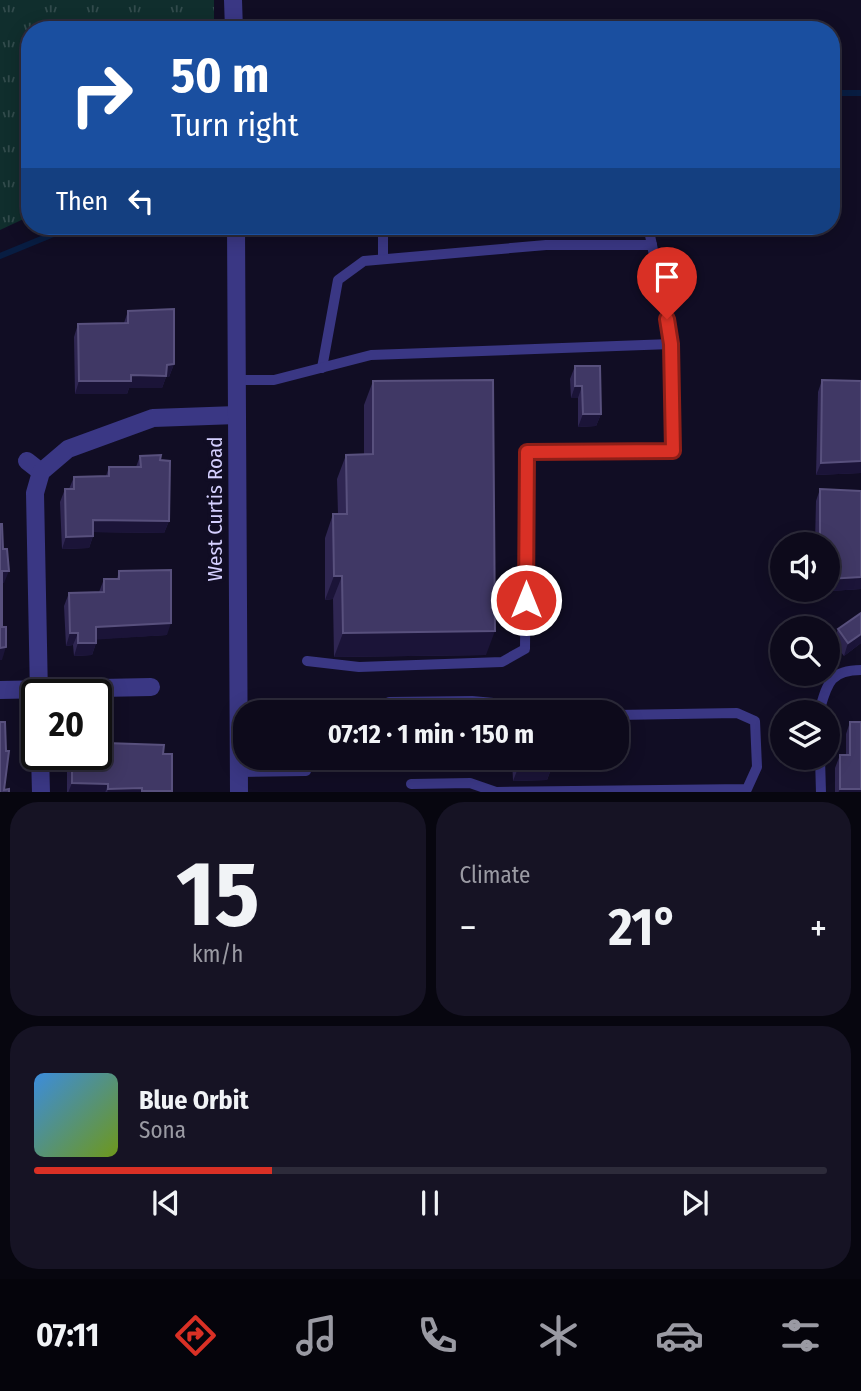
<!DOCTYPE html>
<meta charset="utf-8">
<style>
body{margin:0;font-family:"Fira Sans Condensed",sans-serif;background:#161324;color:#f1f3f6;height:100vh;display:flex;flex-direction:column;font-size:26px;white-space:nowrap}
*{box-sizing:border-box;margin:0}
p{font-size:23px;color:#9a9aa3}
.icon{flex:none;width:38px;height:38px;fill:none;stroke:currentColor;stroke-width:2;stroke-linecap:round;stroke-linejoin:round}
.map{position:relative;height:792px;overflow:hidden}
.details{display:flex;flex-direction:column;gap:10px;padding:10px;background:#07060f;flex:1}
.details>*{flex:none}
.top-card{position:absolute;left:21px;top:21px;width:819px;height:214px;border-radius:28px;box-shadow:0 4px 18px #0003,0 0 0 2px #2d2b3a;background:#1a4fa0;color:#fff;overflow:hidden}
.fabs{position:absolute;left:770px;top:532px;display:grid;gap:14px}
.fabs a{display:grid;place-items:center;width:70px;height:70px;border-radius:50%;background:#0d0a1b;box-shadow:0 4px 18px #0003,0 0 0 2px #2d2b3a;font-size:35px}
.speed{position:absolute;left:21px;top:679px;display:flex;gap:14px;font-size:35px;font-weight:700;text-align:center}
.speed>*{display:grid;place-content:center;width:91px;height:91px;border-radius:50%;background:#0d0a1b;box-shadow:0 4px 18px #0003,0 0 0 2px #2d2b3a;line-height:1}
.speed .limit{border:4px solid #111;border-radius:10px;background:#fff;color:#111}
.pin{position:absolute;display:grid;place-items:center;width:60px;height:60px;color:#fff;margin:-72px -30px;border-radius:50% 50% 50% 0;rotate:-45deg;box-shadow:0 0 7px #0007}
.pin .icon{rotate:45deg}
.me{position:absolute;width:77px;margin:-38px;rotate:0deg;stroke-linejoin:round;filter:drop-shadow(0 0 5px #0008)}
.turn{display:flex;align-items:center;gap:24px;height:147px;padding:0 35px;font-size:32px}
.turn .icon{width:91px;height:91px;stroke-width:2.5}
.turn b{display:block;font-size:49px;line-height:60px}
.then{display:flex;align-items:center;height:66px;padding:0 35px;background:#0003;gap:14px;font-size:26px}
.big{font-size:52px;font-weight:700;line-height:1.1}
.details .card{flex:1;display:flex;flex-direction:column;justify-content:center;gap:10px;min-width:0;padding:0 24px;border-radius:28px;background:#161324}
.details .dial{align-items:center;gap:0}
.dial b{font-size:91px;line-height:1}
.song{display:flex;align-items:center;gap:21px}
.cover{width:84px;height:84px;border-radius:10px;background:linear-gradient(135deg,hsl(210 70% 55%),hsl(80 70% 35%))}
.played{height:7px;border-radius:4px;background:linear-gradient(90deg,#d93025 30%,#2d2b3a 30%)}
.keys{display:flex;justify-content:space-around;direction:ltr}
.heat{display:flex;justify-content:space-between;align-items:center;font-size:38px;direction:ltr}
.details .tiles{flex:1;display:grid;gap:10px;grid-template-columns:1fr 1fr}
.card:last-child{grid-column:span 2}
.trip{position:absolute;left:233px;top:700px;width:396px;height:70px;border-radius:28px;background:#0d0a1b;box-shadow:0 4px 18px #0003,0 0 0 2px #2d2b3a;font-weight:700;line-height:70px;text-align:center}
.tab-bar{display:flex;height:112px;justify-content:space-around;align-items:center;background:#05040b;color:#9a9aa3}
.tab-bar .icon{width:49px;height:49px}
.tab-bar .selected{color:#d93025}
.tab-bar b{font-size:32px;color:#f1f3f6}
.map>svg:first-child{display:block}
.park{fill:url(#park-tufts)}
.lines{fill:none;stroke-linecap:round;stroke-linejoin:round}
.stream{stroke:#081d42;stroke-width:6}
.service{stroke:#3a3784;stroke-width:10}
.minor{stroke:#3a3784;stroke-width:18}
.tertiary{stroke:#3a3784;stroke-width:18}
.wall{fill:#2f2652}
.shaded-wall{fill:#1b1438}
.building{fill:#403865;stroke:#58507d;stroke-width:2}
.route-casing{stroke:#8d1f18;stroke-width:18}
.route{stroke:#d93025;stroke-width:12}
.labels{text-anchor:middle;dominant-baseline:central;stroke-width:7;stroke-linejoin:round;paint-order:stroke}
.street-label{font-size:21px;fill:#d5d0ff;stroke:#110d24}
</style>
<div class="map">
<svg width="861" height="793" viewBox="0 0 861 793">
<defs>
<pattern id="park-tufts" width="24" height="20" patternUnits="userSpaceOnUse" patternTransform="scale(1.75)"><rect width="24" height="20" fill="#102e2d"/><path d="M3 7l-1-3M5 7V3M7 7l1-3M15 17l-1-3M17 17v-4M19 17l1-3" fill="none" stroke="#324b4c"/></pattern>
</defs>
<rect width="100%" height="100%" fill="#110d24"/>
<!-- park -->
<polygon class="park" points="0,0 214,0 214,30 30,30 30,216 0,230"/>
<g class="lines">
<!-- stream -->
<g class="stream">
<polyline points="831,93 861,93"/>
<polyline points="0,256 73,226"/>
</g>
<!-- service -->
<g class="service">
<polyline points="383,226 383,259"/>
<polyline points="648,226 652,245"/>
<polyline points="322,368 338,280 364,261 546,245 652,245 671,344"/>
<polyline points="238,380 274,380 371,355 671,344 673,451 527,452 525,649 502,662 359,667 307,661"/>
<polyline points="389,702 472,701 525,706"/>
<polyline points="540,708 567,712"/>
<path d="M 819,712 C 827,685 829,670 861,670"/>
<polyline points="820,758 821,793"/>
<polyline points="239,772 306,771"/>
<polyline points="411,784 470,783 496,792 747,789 757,767 755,721 737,713 616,715"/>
</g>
<!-- minor -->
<g class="minor">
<polyline points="27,461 41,472"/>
<polyline points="0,690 151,687"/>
<polyline points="39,695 35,493 41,472 68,449 153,418 237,415"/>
<polyline points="40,754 41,793"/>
</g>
<!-- tertiary -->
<g class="tertiary">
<polyline points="233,0 234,30"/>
<polyline points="236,226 239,793"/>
</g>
</g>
<!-- wall -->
<g class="wall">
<polygon points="128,311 174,364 169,377 166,377 162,388 129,388 127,394 75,394 74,337 78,324 124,323"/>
<polygon points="575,366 601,414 596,426 578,427 578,398 571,398 570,379"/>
<polygon points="822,380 861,381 861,473 816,475 818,392"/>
<polygon points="373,381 486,655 334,657 333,599 325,600 325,538 333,514 338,514 337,479 346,455 364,455 364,405"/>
<polygon points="140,456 160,460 169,521 164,533 93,532 93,536 89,548 62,549 60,502 65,489 69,489 74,477 106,476 109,467 136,467"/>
<polygon points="820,489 861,491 861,589 815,592 815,590 828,590 828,544 815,544 816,501"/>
<polygon points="119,571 167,635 96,639 96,643 92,655 74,656 73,645 66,646 64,606 69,593 99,592 104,579 117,579"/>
<polygon points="861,613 861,643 844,656 833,642 838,629"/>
<polygon points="517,699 552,712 512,712"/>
<polygon points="850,722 861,793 835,793 835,768 840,755 846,755 846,734"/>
<polygon points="106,743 163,754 172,791 172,793 67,793 67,754 96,754"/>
<polygon points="333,758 461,758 457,770 333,772"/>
<polygon points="512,758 554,758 554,761 547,780 513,781"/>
</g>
<!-- shaded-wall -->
<g class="shaded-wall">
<polygon points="174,364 169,377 166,377 162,388 129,388 127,394 75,394 79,381 131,375 167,365"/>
<polygon points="575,386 582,386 578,398 571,398"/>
<polygon points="583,414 601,414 596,426 578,427"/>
<polygon points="861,461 861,473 816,475 821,463"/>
<polygon points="93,520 169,521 164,533 88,532"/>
<polygon points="93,536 89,548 62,549 66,537"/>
<polygon points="2,571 9,571 4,583 0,583"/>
<polygon points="334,576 342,576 333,599 325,600"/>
<polygon points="861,577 861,589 815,592 815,590 828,590 828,579"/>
<polygon points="171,623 167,635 91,640 96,627"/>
<polygon points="495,631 486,655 334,657 343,633"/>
<polygon points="70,633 78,633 73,645 66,646"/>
<polygon points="861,634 861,643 844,656 848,643"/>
<polygon points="78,643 96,643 92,655 74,656"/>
<polygon points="6,647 2,660 0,660 0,648"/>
<polygon points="338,758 461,758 457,770 333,772"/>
<polygon points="554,761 547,780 513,781 520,763"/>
<polygon points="72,783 108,784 105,793 68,793"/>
<polygon points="142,788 141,793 107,793 108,789"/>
<polygon points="840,789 861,789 861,793 838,793"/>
<rect x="142" y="791" width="30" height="2"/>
</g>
<!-- building -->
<g class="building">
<polygon points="174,309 174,364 167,365 166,376 131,375 131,381 79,381 78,324 128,323 128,311"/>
<polygon points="575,366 600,366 601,414 583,414 582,386 575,386"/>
<polygon points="493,380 495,631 343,633 342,576 334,576 333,514 347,514 346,455 373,454 373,381"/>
<polygon points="822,380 861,381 861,461 821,463"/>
<polygon points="161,455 160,460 170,461 169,521 93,520 93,536 66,537 65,489 74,489 74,477 109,476 109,467 141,467 140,456"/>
<polygon points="820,489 861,491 861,577 828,579 828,544 820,544"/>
<polygon points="0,524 2,524 3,549 7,549 9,571 2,571 2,627 6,627 6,647 0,648"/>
<polygon points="171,570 171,623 96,627 96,643 78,643 78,633 70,633 69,593 104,592 104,579 119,579 119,571"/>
<polygon points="861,613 861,634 848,643 838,629"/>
<polygon points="517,699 552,699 552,712 518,712"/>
<polygon points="0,722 5,722 6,751 9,751 4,790 9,789 9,793 0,793"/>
<polygon points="850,722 861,722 861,789 840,789 840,755 850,755"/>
<polygon points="106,727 106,743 164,745 163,754 172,754 172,791 142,791 142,788 108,789 108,784 72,783 72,754 96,754 96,728"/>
<polygon points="519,758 554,758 554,761 520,763"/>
</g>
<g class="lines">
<defs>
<polyline id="route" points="526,600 527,452 673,451 671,344 667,319"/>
</defs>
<!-- route casing -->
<use href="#route" class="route-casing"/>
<!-- route -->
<use href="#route" class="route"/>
</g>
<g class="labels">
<!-- street labels -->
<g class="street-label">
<text transform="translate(215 509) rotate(-90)">West Curtis Road</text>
</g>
</g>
</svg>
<div class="fabs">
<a><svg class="icon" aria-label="sound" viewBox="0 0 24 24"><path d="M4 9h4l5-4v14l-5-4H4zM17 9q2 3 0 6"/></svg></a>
<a><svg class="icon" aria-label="search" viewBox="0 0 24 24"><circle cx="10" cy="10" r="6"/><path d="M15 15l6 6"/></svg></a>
<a><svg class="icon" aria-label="layers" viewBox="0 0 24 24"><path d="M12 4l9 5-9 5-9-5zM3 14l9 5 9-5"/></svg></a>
</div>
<div class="speed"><div class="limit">20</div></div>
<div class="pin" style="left:667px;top:319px;background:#d93025"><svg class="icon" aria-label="arrive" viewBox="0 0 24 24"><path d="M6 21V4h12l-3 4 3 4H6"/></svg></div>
<svg class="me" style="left:526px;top:600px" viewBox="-20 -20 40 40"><circle r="17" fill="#d93025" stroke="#fff" stroke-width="3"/><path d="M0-11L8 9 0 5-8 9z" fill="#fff"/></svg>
<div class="trip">07:12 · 1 min · 150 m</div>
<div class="top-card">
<div class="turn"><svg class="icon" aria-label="right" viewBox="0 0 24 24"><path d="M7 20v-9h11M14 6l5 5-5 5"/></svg><div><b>50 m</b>Turn right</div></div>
<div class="then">Then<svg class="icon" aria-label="left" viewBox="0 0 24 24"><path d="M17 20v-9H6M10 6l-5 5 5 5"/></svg></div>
</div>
</div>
<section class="details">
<div class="tiles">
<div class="card dial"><b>15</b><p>km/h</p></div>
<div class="card"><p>Climate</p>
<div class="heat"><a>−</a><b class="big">21°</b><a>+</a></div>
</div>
<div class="card">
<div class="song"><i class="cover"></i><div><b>Blue Orbit</b><p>Sona</p></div></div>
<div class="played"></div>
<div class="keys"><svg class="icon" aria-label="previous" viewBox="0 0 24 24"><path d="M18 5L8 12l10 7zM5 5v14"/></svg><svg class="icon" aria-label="pause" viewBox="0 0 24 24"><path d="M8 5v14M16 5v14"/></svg><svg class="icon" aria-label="next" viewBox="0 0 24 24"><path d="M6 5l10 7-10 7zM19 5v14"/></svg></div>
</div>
</div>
</section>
<nav class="tab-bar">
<b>07:11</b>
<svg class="icon selected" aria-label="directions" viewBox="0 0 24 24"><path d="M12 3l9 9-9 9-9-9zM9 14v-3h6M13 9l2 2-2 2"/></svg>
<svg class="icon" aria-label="music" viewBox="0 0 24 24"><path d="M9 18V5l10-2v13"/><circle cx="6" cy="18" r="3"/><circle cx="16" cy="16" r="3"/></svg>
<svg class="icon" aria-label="phone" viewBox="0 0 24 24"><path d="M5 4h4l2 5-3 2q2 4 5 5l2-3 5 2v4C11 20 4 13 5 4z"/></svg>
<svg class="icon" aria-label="climate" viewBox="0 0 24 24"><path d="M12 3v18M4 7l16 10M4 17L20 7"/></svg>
<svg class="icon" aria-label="car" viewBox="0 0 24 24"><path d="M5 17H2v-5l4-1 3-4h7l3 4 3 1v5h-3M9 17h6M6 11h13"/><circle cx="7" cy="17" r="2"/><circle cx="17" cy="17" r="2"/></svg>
<svg class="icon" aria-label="filters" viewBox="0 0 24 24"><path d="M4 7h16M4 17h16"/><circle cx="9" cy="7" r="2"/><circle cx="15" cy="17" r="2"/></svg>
</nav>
